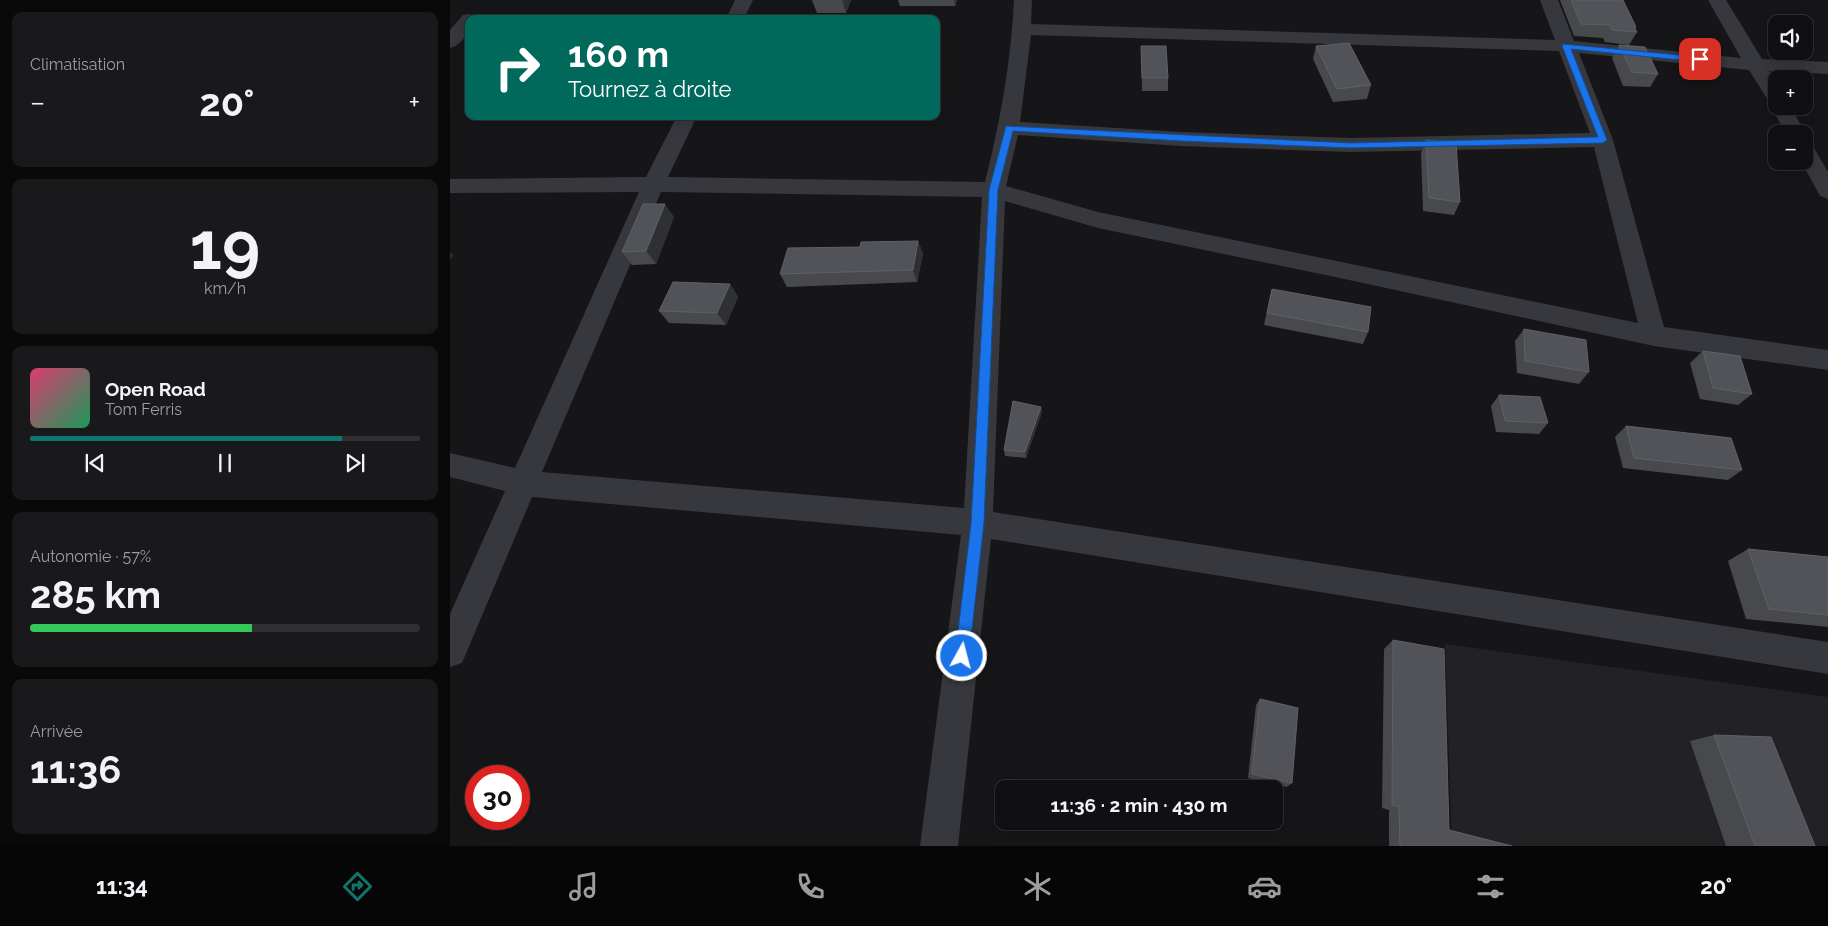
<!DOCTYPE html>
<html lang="fr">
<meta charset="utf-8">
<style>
body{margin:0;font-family:Raleway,sans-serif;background:#19191b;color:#f1f3f6;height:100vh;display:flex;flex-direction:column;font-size:19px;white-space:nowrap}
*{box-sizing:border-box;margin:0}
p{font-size:16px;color:#9c9d9f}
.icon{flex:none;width:28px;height:28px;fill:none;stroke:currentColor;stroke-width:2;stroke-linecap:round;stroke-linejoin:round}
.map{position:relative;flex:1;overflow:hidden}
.panel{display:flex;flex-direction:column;gap:12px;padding:12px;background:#09090a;width:450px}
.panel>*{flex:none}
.guide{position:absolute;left:15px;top:15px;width:475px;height:105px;border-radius:10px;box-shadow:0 2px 12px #0003,0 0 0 1px #303032;background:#00695c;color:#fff;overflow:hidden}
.buttons{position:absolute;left:1318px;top:15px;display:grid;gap:10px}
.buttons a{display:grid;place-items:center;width:45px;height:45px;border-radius:10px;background:#101012;box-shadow:0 2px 12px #0003,0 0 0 1px #303032;font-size:25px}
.speed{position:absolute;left:15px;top:765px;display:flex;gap:10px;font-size:25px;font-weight:700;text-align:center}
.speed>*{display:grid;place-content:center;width:65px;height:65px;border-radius:50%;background:#101012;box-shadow:0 2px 12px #0003,0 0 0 1px #303032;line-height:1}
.speed .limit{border:8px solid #d22;background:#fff;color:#111}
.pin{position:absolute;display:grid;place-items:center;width:42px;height:42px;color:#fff;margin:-21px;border-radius:10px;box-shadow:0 2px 8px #0006}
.me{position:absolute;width:55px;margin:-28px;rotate:7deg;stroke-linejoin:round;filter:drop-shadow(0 0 4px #0008)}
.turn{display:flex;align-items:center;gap:18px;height:105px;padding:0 20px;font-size:22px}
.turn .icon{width:65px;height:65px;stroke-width:2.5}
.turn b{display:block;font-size:35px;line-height:42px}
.big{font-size:38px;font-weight:700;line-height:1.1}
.panel .widget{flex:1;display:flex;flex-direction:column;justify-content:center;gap:8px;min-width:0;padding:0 18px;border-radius:10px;background:#19191b}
.panel .dial{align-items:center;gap:0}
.dial b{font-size:65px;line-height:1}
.song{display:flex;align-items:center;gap:15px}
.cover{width:60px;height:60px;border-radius:8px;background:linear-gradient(135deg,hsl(340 70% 55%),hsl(150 70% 35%))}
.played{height:5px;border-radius:2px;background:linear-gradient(90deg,#0f766e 80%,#303032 80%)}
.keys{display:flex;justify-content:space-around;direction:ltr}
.heat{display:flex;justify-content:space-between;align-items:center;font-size:28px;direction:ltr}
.charge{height:8px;border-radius:4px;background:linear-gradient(90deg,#34c759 57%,#303032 0)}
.trip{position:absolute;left:545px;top:780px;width:288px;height:50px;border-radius:10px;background:#101012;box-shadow:0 2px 12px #0003,0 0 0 1px #303032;font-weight:700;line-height:50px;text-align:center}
.tab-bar{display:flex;height:80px;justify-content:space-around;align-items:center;background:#060607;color:#9c9d9f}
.tab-bar .icon{width:35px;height:35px}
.tab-bar .on{color:#0f766e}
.tab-bar b{font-size:22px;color:#f1f3f6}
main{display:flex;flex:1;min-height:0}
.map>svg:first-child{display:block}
.built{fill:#222225}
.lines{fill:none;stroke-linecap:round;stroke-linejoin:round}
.minor{fill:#37383d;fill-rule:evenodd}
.wall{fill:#47494d}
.shaded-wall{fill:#2f3033}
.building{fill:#525359;stroke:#5f6168}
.route{fill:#1a73e8;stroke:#114b97}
</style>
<main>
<section class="panel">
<div class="widget"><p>Climatisation</p>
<div class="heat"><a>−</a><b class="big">20°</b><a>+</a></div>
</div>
<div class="widget dial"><b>19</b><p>km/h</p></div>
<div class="widget">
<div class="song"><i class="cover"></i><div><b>Open Road</b><p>Tom Ferris</p></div></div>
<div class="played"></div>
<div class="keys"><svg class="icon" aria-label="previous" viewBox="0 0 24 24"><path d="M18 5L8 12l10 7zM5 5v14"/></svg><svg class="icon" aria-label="pause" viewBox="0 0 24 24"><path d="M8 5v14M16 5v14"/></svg><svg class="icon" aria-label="next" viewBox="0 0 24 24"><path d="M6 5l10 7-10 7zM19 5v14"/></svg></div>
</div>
<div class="widget"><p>Autonomie · 57%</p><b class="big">285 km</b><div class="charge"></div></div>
<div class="widget"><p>Arrivée</p><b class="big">11:36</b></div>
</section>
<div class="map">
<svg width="1378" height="846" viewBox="0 0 1378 846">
<rect width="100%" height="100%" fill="#161618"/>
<!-- built -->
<polygon class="built" points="995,644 1378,697 1378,846 1002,846"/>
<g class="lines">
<!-- minor -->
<g class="minor">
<polygon points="285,0 303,0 294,19 276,19"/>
<path d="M 564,0 L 582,0 L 581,24 L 1105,40 L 1090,0 L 1108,0 L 1124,41 L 1291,58 L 1258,0 L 1276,0 L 1312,59 L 1378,62 L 1378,74 L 1319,71 L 1326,84 L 1326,106 L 1340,106 L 1356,134 L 1354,138 L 1354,134 L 1335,134 L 1321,105 L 1299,70 L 1129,53 L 1163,140 L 1214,327 L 1378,350 L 1378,370 L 1204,346 L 890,278 L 648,228 L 555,201 L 543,512 L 1378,642 L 1378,674 L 541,539 L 508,846 L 470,846 L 511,535 L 82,497 L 12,663 L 0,667 L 0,614 L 55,491 L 0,477 L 0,453 L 65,468 L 189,192 L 0,193 L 0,179 L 196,177 L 227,116 L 247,116 L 218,177 L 535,182 C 550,123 561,62 564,0 ZM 581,35 L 1109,51 L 1140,133 L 900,138 L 731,132 L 570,122 ZM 568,135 L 731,146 L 900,152 L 1144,147 L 1188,323 L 648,212 L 556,186 ZM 211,192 L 532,197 L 514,508 L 92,472 Z"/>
<path d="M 19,14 L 25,15 L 28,19 L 19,19 C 19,32 14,44 0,48 L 0,30 L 13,15 Z"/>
<polygon points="1354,141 1361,143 1378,172 1378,199 1370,196 1351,161 1354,161"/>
</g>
</g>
<!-- wall -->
<g class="wall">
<polygon points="362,0 401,0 396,13 367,13"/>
<polygon points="448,0 507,0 505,6 450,6"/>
<polygon points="1110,0 1173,0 1186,27 1185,29 1187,32 1179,45 1155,42 1153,38 1124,36"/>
<polygon points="1169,45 1208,74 1200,87 1173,86 1162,58"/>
<polygon points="691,46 718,78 718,91 692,91"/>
<polygon points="866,46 921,85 917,99 883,102 863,59"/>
<polygon points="976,140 1010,202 1004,215 973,211 971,153"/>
<polygon points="224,217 206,264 182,265 172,252"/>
<polygon points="468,241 473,254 467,282 337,287 330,274 410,247"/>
<polygon points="280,284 288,297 276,325 219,323 209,311"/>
<polygon points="822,289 918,332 913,344 814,325"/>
<polygon points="1074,329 1139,372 1129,384 1067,373 1065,341"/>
<polygon points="1253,351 1302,394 1288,405 1250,399 1240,363"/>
<polygon points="1049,395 1098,423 1089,434 1046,432 1041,406"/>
<polygon points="591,407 592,412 576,458 555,456 554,450"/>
<polygon points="1176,426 1292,470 1278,480 1173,468 1165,437"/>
<polygon points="1298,549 1378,557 1378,627 1296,619 1278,561"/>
<polygon points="943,640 999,830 1062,846 939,846 939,810 932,808 934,649"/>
<polygon points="810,699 842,783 837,787 798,778 806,705"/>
<polygon points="1264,735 1365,846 1276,846 1240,741"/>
</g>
<!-- shaded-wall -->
<g class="shaded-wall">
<polygon points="392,0 401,0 396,13"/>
<polygon points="504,0 507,0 505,6"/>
<polygon points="215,204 224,217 206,264 196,251"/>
<polygon points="468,241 473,254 467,282 463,270"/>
<polygon points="0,252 3,255 0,260"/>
<polygon points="280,284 288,297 276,325 267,313"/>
<polygon points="591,407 592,412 576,458 575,452"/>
</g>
<!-- building -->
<g class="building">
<polygon points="1121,0 1173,0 1186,27 1184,27 1187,32 1162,30 1160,25 1131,24"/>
<polygon points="899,43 921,85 887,89 866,46"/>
<polygon points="1169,45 1195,47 1208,74 1182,72"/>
<polygon points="691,46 716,46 718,78 692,78"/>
<polygon points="976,140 1006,143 1010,202 979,198"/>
<polygon points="193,204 215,204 196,251 172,252"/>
<polygon points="468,241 463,270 330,274 338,248 410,247 411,242"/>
<polygon points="223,282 280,284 267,313 209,311"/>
<polygon points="822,289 921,307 918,332 817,313"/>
<polygon points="1074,329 1136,340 1139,372 1075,361"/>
<polygon points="1253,351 1290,356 1302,394 1263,388"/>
<polygon points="1049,395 1090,397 1098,423 1055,421"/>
<polygon points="563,401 591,407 575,452 554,450"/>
<polygon points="1176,426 1281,438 1292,470 1184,458"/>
<polygon points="1298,549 1378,557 1378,615 1319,609"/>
<polygon points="943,640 994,649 999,830 1062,846 950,846 949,806 942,805"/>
<polygon points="810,699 848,708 842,783 802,774"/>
<polygon points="1264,735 1321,737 1365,846 1305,846"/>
</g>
<!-- route -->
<polygon class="route" points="1113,44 1250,57 1253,59 1250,62 1121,49 1157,140 1153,143 900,148 731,141 563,131 548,190 534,523 519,656 517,661 512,663 507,661 505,656 521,523 539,190 556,126 900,143 1148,137 1112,46"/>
</svg>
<div class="buttons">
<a><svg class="icon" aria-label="sound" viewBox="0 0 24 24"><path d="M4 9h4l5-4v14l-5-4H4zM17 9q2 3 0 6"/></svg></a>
<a>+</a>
<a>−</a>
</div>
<div class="speed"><div class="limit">30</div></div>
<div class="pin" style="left:1250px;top:59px;background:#d93025"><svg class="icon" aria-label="arrive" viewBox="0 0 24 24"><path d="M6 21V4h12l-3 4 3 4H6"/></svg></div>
<svg class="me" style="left:512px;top:656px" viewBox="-20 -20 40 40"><circle r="17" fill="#1a73e8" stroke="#fff" stroke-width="3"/><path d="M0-11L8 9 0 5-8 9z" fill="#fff"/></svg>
<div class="trip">11:36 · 2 min · 430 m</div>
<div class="guide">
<div class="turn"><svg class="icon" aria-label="right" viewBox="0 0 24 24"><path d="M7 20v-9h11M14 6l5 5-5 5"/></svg><div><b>160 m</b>Tournez à droite</div></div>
</div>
</div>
</main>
<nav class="tab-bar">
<b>11:34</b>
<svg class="icon on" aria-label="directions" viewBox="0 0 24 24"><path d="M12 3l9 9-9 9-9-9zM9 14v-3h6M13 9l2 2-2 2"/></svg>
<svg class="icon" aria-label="music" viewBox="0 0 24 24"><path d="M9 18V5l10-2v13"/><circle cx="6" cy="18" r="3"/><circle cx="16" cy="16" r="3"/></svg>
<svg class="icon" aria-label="phone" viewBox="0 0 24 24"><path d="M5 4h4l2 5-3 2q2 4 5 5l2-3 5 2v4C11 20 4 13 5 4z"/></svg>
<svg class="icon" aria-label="climate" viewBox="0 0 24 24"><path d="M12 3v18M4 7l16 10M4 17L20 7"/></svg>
<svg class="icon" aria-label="car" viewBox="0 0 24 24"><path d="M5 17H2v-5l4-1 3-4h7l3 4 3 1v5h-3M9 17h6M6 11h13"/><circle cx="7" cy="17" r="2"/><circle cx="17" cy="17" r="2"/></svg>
<svg class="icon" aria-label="filters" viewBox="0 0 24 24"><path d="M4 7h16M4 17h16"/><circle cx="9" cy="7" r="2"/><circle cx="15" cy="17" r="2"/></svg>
<b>20°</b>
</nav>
